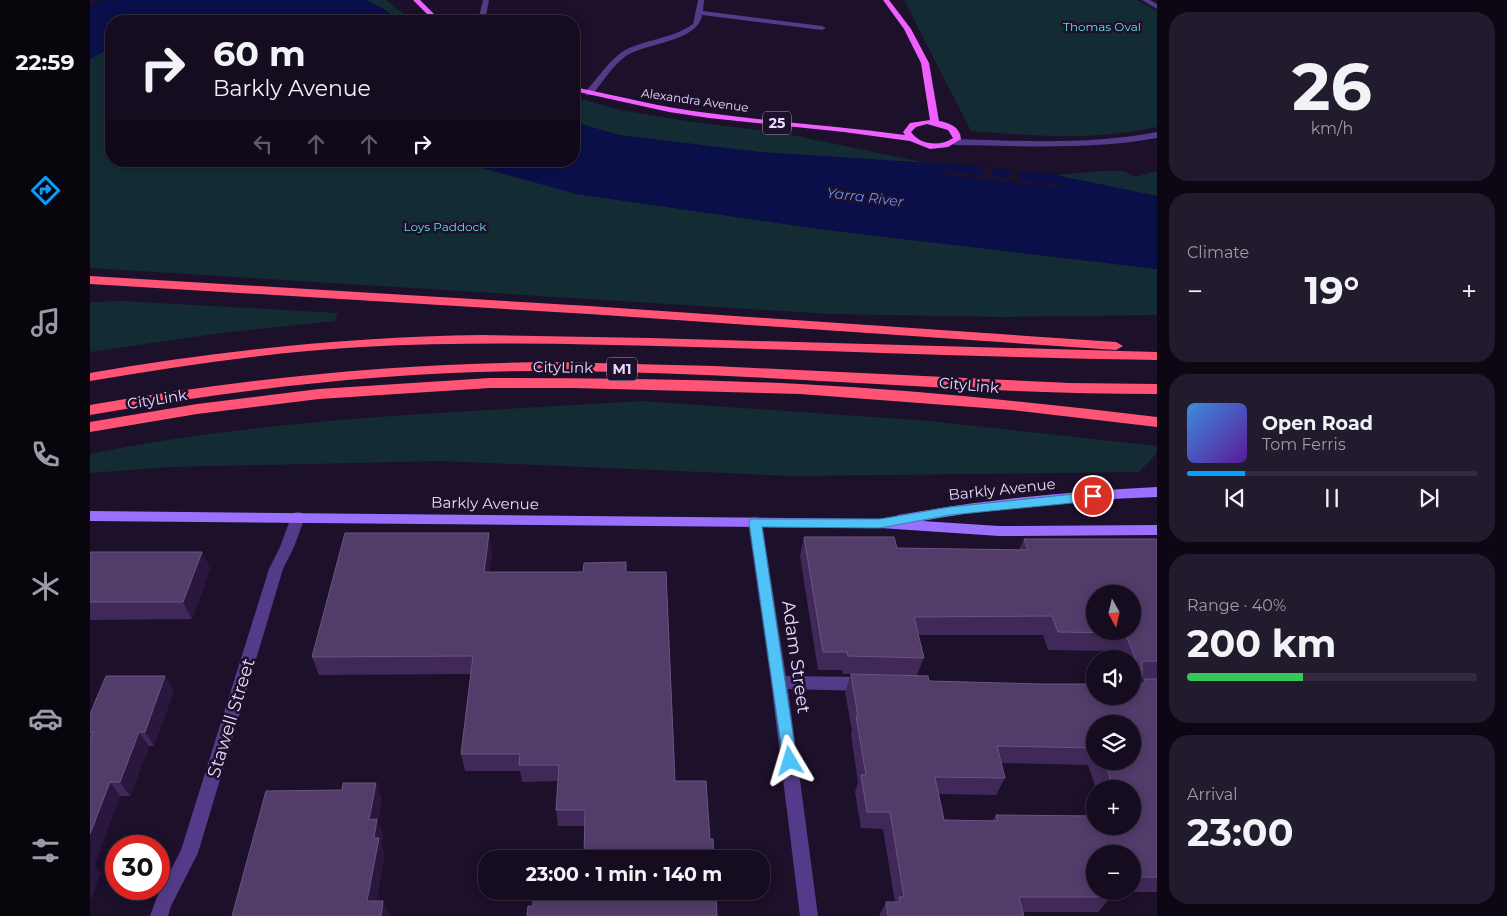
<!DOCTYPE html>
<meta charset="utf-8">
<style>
body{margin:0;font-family:Montserrat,sans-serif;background:#221a2d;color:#f1f3f6;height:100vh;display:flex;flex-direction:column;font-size:19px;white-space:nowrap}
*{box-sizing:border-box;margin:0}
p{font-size:16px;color:#9d9ba5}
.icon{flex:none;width:28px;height:28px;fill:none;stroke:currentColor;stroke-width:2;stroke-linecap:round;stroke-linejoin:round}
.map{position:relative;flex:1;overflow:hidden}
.sheet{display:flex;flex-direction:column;gap:12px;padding:12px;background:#0c0712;width:350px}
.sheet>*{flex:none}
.hud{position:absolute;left:15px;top:15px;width:475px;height:152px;border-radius:20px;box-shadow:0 2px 12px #0003,0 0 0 1px #342c3e;background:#150c20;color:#f1f3f6;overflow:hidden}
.needle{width:32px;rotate:172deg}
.controls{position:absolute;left:996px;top:585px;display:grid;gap:10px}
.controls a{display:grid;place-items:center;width:55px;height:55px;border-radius:50%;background:#150c20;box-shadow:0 2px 12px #0003,0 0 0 1px #342c3e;font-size:25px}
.speed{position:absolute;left:15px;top:835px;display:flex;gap:10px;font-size:25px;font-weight:700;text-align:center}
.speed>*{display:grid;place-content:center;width:65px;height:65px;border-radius:50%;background:#150c20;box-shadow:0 2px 12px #0003,0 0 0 1px #342c3e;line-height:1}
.speed .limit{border:8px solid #d22;background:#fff;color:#111}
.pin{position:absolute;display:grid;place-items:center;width:42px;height:42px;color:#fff;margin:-21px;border:2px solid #fff;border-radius:50%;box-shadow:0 1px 5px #0007}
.me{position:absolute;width:55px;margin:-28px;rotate:353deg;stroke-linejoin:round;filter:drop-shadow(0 0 4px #0008)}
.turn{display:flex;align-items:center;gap:18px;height:105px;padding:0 25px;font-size:22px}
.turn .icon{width:65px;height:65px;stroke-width:2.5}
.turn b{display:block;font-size:35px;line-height:42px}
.lanes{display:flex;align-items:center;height:48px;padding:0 25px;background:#0003;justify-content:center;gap:25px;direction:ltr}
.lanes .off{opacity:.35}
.big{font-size:38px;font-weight:700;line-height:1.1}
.sheet .card{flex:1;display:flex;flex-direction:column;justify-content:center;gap:8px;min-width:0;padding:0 18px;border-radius:20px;background:#221a2d}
.sheet .dial{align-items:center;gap:0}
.dial b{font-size:65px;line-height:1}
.song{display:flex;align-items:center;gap:15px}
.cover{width:60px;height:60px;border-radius:8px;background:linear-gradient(135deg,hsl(210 70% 55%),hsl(270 70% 35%))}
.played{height:5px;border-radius:2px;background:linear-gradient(90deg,#05a0ff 20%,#342c3e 20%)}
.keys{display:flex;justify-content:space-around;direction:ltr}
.heat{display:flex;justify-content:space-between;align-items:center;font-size:28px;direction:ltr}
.charge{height:8px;border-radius:4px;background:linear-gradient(90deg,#34c759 40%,#342c3e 0)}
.trip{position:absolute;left:388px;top:850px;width:292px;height:50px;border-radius:20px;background:#150c20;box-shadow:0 2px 12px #0003,0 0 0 1px #342c3e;font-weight:700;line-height:50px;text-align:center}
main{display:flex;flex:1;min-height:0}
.menu{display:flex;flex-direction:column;width:90px;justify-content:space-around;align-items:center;background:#08050d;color:#9d9ba5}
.menu .icon{width:35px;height:35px}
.menu .on{color:#05a0ff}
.menu b{font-size:22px;color:#f1f3f6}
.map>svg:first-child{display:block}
.green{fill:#132c34}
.water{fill:#0a0f49}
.pier{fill:#1c102a}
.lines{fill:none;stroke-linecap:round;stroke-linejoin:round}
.minor{fill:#543b8a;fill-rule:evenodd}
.tertiary{fill:#543b8a;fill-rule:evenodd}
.secondary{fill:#9b70ff;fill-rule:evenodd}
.primary{fill:#f060ff;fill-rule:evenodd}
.motorway{fill:#ff5476;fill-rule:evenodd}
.wall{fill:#402958;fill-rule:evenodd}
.shaded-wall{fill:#2a173e}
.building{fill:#523c6a;stroke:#695581;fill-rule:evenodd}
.route{fill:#4fc3f7;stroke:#337fa1}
.labels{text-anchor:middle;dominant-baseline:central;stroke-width:5;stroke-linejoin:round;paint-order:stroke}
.far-park-label{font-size:12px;fill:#62dfe2;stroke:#1c102a}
.far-street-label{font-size:12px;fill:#e8d9ff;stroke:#1c102a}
.shield{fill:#1c102a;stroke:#ab9dbf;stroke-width:1}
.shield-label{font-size:14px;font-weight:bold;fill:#e8d9ff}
.far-water-label{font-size:14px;font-style:italic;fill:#678eff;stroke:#1c102a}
.street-label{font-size:15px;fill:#e8d9ff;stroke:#1c102a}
.near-street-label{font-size:18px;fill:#e8d9ff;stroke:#1c102a}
</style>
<main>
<nav class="menu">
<b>22:59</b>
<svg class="icon on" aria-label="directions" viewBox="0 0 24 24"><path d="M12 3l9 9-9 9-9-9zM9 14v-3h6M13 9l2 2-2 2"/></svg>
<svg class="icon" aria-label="music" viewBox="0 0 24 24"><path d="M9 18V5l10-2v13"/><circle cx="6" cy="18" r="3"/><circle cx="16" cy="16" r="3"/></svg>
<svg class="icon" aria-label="phone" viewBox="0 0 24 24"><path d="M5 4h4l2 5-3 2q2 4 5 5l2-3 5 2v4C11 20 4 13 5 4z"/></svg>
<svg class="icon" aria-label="climate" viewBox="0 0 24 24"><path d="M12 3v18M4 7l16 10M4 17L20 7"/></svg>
<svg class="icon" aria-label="car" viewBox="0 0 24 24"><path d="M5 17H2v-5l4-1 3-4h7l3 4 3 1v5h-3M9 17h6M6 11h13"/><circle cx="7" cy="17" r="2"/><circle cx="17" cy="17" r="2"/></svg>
<svg class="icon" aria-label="filters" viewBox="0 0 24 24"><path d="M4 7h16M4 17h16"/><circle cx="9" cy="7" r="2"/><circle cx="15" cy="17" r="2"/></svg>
</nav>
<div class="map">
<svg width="1067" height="916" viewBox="0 0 1067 916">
<rect width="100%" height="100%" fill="#1c102a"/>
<!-- green -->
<g class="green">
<polygon points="276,0 296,0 323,21 309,21 295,10"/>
<path d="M 814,0 L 1047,0 L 1067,11 L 1067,127 C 1004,141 944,136 881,131 Z"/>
<polygon points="21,48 21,161 367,161 487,194 737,230 1067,269 1067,315 913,317 740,314 0,268 0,59"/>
<polygon points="484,97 531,110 596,121 692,133 837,163 669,152 529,135 484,122"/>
<polygon points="1012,171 1034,171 1045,177 1067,171 1067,196 965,175"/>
<polygon points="33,301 248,313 245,321 131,333 0,352 0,302"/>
<path d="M 551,401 L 840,421 L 1067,446 L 1067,453 L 1049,472 L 704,476 L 351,461 L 81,467 L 0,473 L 0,454 C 181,417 367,413 551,401 Z"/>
</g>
<!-- water -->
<g class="water">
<polygon points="14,0 276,0 295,10 309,21 21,21 21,48 0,59 0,6"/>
<polygon points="484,122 529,135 669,152 871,165 965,175 1067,196 1067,269 737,230 487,194 367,161 484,161"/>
</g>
<!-- pier -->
<polygon class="pier" points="893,167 902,168 903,176 919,178 919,170 928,171 929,180 972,185 973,188 857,175 850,171 892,175"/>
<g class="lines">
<!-- minor -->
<g class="minor">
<polygon points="393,0 399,0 395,21 388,21"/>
<path d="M 608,0 L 614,0 L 613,11 L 732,26 L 736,28 L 732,30 L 612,15 C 608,42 555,43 536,56 C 522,66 513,82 502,95 L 496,95 L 496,91 C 509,77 520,58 537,49 C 559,39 583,38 603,24 Z"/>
<polygon points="208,512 213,513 215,517 204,547 193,569 108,853 81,906 78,916 60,916 67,897 91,850 179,569 190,547 201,517 203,513"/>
<polygon points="665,517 670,518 672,522 696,676 774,677 779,679 782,684 779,689 774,691 698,689 728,916 710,916 681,682 658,522 660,518"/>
</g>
<!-- tertiary -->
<g class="tertiary">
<polygon points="1052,0 1060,0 1067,4 1067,9"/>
<path d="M 1067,132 L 1067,138 C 1000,150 932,146 864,145 L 860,142 L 864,139 C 932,141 999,145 1067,132 Z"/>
</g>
<!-- secondary -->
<path class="secondary" d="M 1067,487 L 1067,497 C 989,500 909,507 832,521 L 909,526 L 1067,525 L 1067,535 L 909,536 L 790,528 L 0,521 L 0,511 L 802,519 L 808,515 C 893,500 981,491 1067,487 Z"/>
<!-- primary -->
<g class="primary">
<polygon points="323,0 330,0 351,21 344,21"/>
<path d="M 793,0 L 799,0 L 821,29 L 839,63 L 849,121 C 860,123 870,127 871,139 L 858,147 L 840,149 L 820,141 L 754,132 L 619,118 L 579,112 L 484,91 L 484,87 C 529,96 573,108 618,113 C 684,122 749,126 815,135 L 813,132 L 820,123 L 840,120 L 831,63 L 814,29 ZM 837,124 L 858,130 L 863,138 C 850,147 830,145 821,132 L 826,127 Z"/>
</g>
<!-- motorway -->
<g class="motorway">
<polygon points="0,276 499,306 1026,342 1033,346 1026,350 499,314 0,284"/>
<path d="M 392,335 L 560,338 L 1067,352 L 1067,360 C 913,358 759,351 605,347 C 494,344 383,341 272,347 C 181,352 90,366 0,381 L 0,373 C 130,350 260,337 392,335 Z"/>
<path d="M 464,362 L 624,366 L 980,383 L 1067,384 L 1067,394 C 866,394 666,372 465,371 C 309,370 154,388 0,415 L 0,405 C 154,378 308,363 464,362 Z"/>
<path d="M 400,378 C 503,378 607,379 710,384 C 829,390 948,403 1067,417 L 1067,427 L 922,410 L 710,394 L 484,388 L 400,388 L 229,399 L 107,414 L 0,432 L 0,422 L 107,404 L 229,389 Z"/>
</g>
</g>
<!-- wall -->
<g class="wall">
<path d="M 714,537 L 807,548 L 929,550 L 934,539 L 1067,539 L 1067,892 L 1020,892 L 1021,897 L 1008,912 L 933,912 L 934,916 L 789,916 L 796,902 L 805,902 L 793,829 L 771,828 L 765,792 L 768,783 L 761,734 L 762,731 L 755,692 L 761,674 L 753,674 L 752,670 L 728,670 L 710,556 ZM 828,635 L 953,635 L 958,650 L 1023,651 L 1027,659 L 1042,659 L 1042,696 L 839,681 L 827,675 L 834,658 ZM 1049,679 L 1054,679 L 1050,684 L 1046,684 ZM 1005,724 L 1042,761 L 1005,761 ZM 911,763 L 998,765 L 1006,789 L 1042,789 L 1042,826 L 906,815 L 902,821 L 854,820 L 848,794 L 906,795 L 915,778 ZM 1005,854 L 1042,854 L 1042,891 L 1005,891 Z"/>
<polygon points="402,551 399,572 536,572 585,781 620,839 495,826 468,826 466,810 468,781 432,782 430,771 375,771 371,754 381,674 229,675 222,657"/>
<polygon points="0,552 112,552 120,569 102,619 0,620"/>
<polygon points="84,690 64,746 59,746 40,796 30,796 4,866 10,873 0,901 0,714"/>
</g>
<!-- shaded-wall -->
<g class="shaded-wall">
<polygon points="399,533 402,551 397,591 394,572"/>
<polygon points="112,552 120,569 102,619 93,602"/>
<polygon points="75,676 84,690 64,746 55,732"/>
<polygon points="49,732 59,746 40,796 30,782"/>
<polygon points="20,782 30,796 4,866 10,873 0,901 0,834"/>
<polygon points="286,783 292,799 288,822 293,835 292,845 295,854 284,916 277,901 284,838 279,820"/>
<polygon points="293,901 300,916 291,916"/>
</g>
<!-- building -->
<g class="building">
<polygon points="255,533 399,533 394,572 493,572 494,563 536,562 536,572 576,572 585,781 616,781 620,839 623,839 624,859 494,859 495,810 466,810 469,765 429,765 430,754 371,754 383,656 222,657"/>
<path d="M 714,537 L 804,537 L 807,548 L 938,550 L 934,539 L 1067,539 L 1067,661 L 1054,661 L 1052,663 L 1052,675 L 1035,633 L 968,632 L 962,616 L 824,617 L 834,658 L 758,656 L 757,652 L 733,652 ZM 1005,594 L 1042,594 L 1042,631 L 1005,631 Z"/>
<polygon points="0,552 112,552 93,602 0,602"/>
<path d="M 761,674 L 838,676 L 839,681 L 950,684 L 1005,684 L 1005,696 L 1042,696 L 1042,684 L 1056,684 L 1054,679 L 1067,679 L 1067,877 L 1042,877 L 1042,854 L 1005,854 L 1005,891 L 1019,891 L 1021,897 L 929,897 L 934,916 L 798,916 L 796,902 L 810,902 L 809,897 L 814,897 L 800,812 L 777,812 L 771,775 L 776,775 L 766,716 L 768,717 ZM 1005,724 L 1042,724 L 1042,761 L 1014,761 L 1024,789 L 1042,789 L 1042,826 L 1005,826 L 1005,816 L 906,815 L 908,821 L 854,820 L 845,777 L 915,778 L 907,746 L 1005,748 Z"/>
<polygon points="16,676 75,676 55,732 49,732 30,782 20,782 0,834 0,739 3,732 0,732 0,714"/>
<polygon points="253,783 286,783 279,820 287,819 284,838 289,838 277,901 293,901 291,916 142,916 176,791 252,790"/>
<polygon points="467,891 626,891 627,916 437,916 438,906 443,906 443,896 467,896"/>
</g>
<!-- route -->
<polygon class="route" points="1003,492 1009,496 1003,501 860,515 790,528 672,527 707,761 705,766 700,768 694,766 659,522 661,519 790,519 860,507"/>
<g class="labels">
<!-- far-park labels -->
<g class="far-park-label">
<text x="1012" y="26">Thomas Oval</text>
<text x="355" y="226">Loys Paddock</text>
</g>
<!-- far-street labels -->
<g class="far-street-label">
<text transform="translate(605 100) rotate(8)">Alexandra Avenue</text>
</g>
<!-- shield labels -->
<g class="shield">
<rect x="673" y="111.5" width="28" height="23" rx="4"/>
<rect x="517" y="357.5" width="30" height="23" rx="4"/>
</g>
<g class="shield-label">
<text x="687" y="123">25</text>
<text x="532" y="369">M1</text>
</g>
<!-- far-water labels -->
<g class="far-water-label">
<text transform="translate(775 197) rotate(7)">Yarra River</text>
</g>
<!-- street labels -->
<g class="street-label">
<text transform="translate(473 367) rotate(1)">CityLink</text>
<text transform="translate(879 385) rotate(5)">CityLink</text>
<text transform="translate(67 399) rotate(-9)">CityLink</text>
<text transform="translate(912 489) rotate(-6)">Barkly Avenue</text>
<text transform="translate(395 503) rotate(1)">Barkly Avenue</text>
</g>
<!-- near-street labels -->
<g class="near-street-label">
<text transform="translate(706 657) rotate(82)">Adam Street</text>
<text transform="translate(141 718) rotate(-73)">Stawell Street</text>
</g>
</g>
</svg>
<div class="controls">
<a><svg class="needle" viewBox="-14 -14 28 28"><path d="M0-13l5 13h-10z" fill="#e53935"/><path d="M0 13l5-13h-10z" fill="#9d9ba5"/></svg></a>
<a><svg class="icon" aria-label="sound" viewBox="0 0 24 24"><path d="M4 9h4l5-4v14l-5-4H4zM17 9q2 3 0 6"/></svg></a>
<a><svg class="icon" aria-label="layers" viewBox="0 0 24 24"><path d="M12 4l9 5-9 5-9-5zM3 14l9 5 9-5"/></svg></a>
<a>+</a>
<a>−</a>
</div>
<div class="speed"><div class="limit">30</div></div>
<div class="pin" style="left:1003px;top:496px;background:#d93025"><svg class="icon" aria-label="arrive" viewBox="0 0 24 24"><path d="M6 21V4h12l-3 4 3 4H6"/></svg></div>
<svg class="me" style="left:700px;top:761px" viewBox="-20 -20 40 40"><path d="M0-17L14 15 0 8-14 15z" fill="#4fc3f7" stroke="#fff" stroke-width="4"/></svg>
<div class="trip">23:00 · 1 min · 140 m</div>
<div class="hud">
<div class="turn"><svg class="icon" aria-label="right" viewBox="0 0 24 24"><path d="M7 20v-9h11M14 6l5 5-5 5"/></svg><div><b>60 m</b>Barkly Avenue</div></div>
<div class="lanes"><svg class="icon off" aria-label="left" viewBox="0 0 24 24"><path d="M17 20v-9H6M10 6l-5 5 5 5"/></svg><svg class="icon off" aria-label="ahead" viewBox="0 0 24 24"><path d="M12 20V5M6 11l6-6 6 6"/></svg><svg class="icon off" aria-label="ahead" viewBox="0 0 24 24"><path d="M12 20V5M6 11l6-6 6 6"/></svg><svg class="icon" aria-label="right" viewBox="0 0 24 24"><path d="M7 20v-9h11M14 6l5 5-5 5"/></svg></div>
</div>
</div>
<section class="sheet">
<div class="card dial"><b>26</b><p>km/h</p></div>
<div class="card"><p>Climate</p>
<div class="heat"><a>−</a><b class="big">19°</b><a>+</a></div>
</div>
<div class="card">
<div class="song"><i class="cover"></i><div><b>Open Road</b><p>Tom Ferris</p></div></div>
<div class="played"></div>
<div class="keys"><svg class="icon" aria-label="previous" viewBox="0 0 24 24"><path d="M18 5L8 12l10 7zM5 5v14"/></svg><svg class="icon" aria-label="pause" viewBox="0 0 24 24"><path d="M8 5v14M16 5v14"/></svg><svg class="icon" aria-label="next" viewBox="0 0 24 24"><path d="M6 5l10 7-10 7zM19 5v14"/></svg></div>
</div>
<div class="card"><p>Range · 40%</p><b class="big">200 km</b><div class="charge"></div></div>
<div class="card"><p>Arrival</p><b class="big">23:00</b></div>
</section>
</main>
